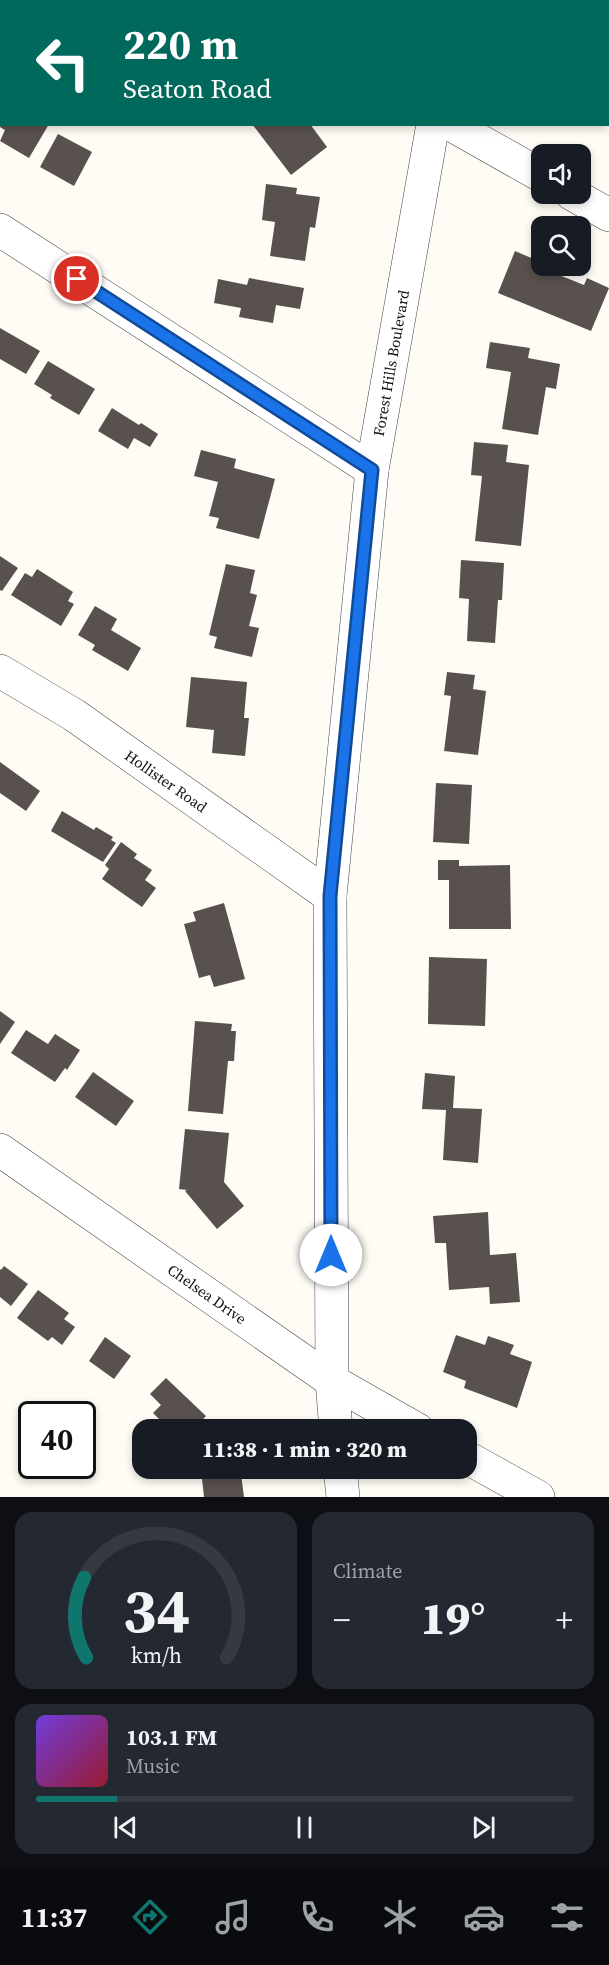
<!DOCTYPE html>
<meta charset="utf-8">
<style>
body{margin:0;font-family:"Source Serif 4",serif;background:#242831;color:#f1f3f6;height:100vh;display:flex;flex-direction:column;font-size:22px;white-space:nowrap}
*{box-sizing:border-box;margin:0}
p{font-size:20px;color:#9ea1a6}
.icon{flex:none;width:33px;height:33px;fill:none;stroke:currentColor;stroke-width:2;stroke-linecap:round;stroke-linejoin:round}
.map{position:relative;height:1497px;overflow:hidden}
.drawer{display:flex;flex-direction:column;gap:15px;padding:15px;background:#0d0f14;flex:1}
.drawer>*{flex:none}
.top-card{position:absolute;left:0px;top:0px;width:609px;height:126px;box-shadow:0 3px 9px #0003;background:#00695c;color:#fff;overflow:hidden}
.tools{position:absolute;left:531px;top:144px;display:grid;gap:12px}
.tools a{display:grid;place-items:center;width:60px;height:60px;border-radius:12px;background:#171b24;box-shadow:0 3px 9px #0003;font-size:30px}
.speed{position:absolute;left:18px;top:1401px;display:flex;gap:12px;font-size:30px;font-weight:700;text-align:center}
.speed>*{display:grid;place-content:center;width:78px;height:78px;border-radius:50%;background:#171b24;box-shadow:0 3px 9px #0003;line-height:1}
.speed .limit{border:3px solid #111;border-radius:9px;background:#fff;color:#111}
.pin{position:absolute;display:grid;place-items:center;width:51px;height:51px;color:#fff;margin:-26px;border:3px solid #fff;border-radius:50%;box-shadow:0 2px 6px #0007}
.me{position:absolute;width:66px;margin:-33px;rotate:0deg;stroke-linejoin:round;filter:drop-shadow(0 0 4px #0008)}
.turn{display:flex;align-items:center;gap:21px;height:126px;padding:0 24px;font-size:27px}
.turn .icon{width:78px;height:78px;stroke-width:2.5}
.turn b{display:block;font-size:42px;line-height:51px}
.big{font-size:45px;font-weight:800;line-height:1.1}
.drawer .widget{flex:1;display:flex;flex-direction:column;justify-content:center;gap:9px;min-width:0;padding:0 21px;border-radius:18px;background:#242831}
.drawer .dial{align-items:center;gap:0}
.dial svg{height:156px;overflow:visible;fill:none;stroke:#363941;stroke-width:7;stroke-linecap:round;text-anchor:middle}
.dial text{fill:#f1f3f6;stroke:none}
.song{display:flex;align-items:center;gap:18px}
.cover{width:72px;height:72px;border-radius:9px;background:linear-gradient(135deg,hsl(260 70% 55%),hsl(350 70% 35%))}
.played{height:6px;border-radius:3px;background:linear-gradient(90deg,#0f766e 15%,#363941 15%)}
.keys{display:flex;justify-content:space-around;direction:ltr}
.heat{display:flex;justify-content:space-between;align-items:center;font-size:33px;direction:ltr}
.drawer .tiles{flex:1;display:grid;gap:15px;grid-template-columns:1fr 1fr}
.widget:last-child{grid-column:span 2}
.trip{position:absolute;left:132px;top:1419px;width:345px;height:60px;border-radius:18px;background:#171b24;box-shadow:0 3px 9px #0003;font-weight:800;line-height:60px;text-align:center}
.tab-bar{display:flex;height:96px;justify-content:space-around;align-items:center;background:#090b0e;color:#9ea1a6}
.tab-bar .icon{width:42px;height:42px}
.tab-bar .current{color:#0f766e}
.tab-bar b{font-size:27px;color:#f1f3f6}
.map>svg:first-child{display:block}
.building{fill:#59514e}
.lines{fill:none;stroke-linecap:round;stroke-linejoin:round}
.minor-casing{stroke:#444;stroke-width:34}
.minor{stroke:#fff;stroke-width:33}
.route-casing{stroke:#114b97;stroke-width:15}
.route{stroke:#1a73e8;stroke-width:10}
.labels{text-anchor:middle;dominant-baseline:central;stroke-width:6;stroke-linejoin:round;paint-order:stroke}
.street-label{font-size:15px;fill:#111;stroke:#fff}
</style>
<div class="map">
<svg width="609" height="1497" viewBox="0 0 609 1497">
<rect width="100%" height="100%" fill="#fefcf5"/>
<!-- building -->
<g class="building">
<polygon points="0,124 49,124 29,158 0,141 5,130 0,127"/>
<polygon points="252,124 310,124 327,147 291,175"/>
<polygon points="58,134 92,152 74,186 40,167"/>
<polygon points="266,184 297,188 296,194 320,197 315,228 310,227 305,261 270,256 275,222 262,220"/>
<polygon points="515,251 536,260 534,265 584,285 587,278 609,288 591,331 498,293"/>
<polygon points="249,278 304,288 300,309 276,305 273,323 239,317 241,308 214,303 218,279 247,285"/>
<polygon points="0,328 40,351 26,374 0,359"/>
<polygon points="490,342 530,348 528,358 560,364 556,389 546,387 538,435 502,429 511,372 486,368"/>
<polygon points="48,361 95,389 79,415 50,398 52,395 34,384"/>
<polygon points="112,408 139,425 141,423 158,434 150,447 134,438 128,449 98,431"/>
<polygon points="474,442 508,445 506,462 529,465 521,546 475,541 482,476 471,475"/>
<polygon points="201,450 236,459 234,468 275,479 259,539 216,528 219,518 209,516 218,482 194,476"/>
<polygon points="0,556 18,568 2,591 0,590"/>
<polygon points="461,560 504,563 502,600 498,600 495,643 467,641 469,599 459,598"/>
<polygon points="226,564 255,570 250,593 257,595 249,626 259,628 252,657 214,648 217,637 209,635"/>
<polygon points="37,569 73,592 68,601 74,604 61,626 11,595 25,573 32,577"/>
<polygon points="95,606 117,619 111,630 141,648 128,671 92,650 95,645 78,635"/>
<polygon points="447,672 475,675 473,689 486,691 478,755 444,751 451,696 444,695"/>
<polygon points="191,677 247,682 244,718 249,718 245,756 212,753 214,730 186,727"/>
<polygon points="0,762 40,791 26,811 0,793"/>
<polygon points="436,783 472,785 469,844 433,842"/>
<polygon points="62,811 94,830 96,827 113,837 111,840 116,843 103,862 51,831"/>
<polygon points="121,842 137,854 134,858 152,870 145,880 156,888 142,907 102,879 109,869 105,865"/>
<polygon points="438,860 459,860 459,866 510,865 511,929 449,929 449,880 438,880"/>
<polygon points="224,903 245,979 214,987 210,975 199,978 184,924 196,921 193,912"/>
<polygon points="429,957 487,959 485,1026 428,1024"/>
<polygon points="0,1011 15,1022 0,1044"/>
<polygon points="195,1021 232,1024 231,1031 236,1031 234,1061 228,1061 223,1114 188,1111"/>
<polygon points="26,1030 48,1044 55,1034 80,1050 67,1070 65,1068 55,1082 11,1053"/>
<polygon points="93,1072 134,1101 116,1126 75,1097"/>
<polygon points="425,1073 455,1076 453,1108 482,1109 478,1163 443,1160 446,1110 422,1109"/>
<polygon points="185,1129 229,1133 224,1182 244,1206 217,1229 185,1191 187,1190 179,1189"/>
<polygon points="488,1212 490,1255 516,1253 520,1302 490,1304 489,1287 449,1290 446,1243 435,1243 433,1216"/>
<polygon points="4,1266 28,1284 11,1306 0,1297 0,1269 1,1270"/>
<polygon points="38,1290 69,1313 64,1319 75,1327 62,1345 52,1337 48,1341 17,1318"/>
<polygon points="456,1335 485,1345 488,1336 514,1345 510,1354 532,1362 517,1408 464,1388 466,1381 443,1372"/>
<polygon points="105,1337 131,1356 114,1379 89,1361"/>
<polygon points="166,1378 206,1416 193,1430 170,1430 153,1413 161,1405 150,1394"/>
<polygon points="241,1474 244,1497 204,1497 202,1479"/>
</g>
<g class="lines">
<defs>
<g id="minor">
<polyline points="272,0 274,2"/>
<polyline points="464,2 465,0"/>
<polyline points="450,124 542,176"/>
<polyline points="572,194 609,215"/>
<polyline points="0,230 372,470"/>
<polyline points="0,671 74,715 330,896"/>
<polyline points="0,1150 332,1381 418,1430"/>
<polyline points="336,1430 332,1381 330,896 372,470 433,124"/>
<polyline points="466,1457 538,1497"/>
<polyline points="340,1468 343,1497"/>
</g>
</defs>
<!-- minor casing -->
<use href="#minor" class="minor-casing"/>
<!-- minor -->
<use href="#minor" class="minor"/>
</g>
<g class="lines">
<defs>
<polyline id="route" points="77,279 372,470 330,896 331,1255"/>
</defs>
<!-- route casing -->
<use href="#route" class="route-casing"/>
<!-- route -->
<use href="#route" class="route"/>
</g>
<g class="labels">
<!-- street labels -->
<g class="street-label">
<text transform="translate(391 363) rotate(-80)">Forest Hills Boulevard</text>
<text transform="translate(166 781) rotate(35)">Hollister Road</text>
<text transform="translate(207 1294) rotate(35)">Chelsea Drive</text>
</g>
</g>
</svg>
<div class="tools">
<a><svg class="icon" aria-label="sound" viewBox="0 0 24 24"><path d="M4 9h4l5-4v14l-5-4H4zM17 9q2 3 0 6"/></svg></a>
<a><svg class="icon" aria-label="search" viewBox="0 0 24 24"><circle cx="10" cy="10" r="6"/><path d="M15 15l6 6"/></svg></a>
</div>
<div class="speed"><div class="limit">40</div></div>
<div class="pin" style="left:77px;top:279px;background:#d93025"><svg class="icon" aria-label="arrive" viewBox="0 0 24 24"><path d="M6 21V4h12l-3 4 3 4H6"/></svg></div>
<svg class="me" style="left:331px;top:1255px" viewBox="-20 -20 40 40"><circle r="19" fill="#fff"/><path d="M0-13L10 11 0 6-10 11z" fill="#1a73e8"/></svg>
<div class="trip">11:38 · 1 min · 320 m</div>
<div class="top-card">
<div class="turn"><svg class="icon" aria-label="left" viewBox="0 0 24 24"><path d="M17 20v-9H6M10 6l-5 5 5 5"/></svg><div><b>220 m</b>Seaton Road</div></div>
</div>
</div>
<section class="drawer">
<div class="tiles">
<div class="widget dial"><svg viewBox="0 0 100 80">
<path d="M14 69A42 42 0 1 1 86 69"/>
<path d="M14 69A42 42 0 0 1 13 28" stroke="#0f766e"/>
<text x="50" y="56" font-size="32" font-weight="700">34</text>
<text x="50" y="72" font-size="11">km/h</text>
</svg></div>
<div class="widget"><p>Climate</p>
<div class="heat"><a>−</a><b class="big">19°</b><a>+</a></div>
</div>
<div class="widget">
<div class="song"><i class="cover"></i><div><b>103.1 FM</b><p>Music</p></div></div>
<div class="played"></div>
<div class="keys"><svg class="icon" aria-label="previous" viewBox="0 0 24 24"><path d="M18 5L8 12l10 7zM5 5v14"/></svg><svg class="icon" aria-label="pause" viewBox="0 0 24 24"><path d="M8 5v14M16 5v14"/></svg><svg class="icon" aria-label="next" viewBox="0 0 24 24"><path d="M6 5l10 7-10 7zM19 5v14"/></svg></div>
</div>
</div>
</section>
<nav class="tab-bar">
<b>11:37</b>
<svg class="icon current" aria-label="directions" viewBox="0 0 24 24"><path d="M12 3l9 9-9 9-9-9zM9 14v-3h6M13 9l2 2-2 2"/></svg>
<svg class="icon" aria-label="music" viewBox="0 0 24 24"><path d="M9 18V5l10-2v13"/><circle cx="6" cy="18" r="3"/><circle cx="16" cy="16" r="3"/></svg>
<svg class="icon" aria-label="phone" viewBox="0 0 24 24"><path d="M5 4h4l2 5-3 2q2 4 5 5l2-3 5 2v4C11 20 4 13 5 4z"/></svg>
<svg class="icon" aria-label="climate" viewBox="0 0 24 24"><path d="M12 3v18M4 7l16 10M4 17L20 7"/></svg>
<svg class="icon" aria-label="car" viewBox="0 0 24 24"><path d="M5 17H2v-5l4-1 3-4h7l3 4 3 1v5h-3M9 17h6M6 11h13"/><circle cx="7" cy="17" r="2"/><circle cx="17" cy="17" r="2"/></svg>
<svg class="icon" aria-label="filters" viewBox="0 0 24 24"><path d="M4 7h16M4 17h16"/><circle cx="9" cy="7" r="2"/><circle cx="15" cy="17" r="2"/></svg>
</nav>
